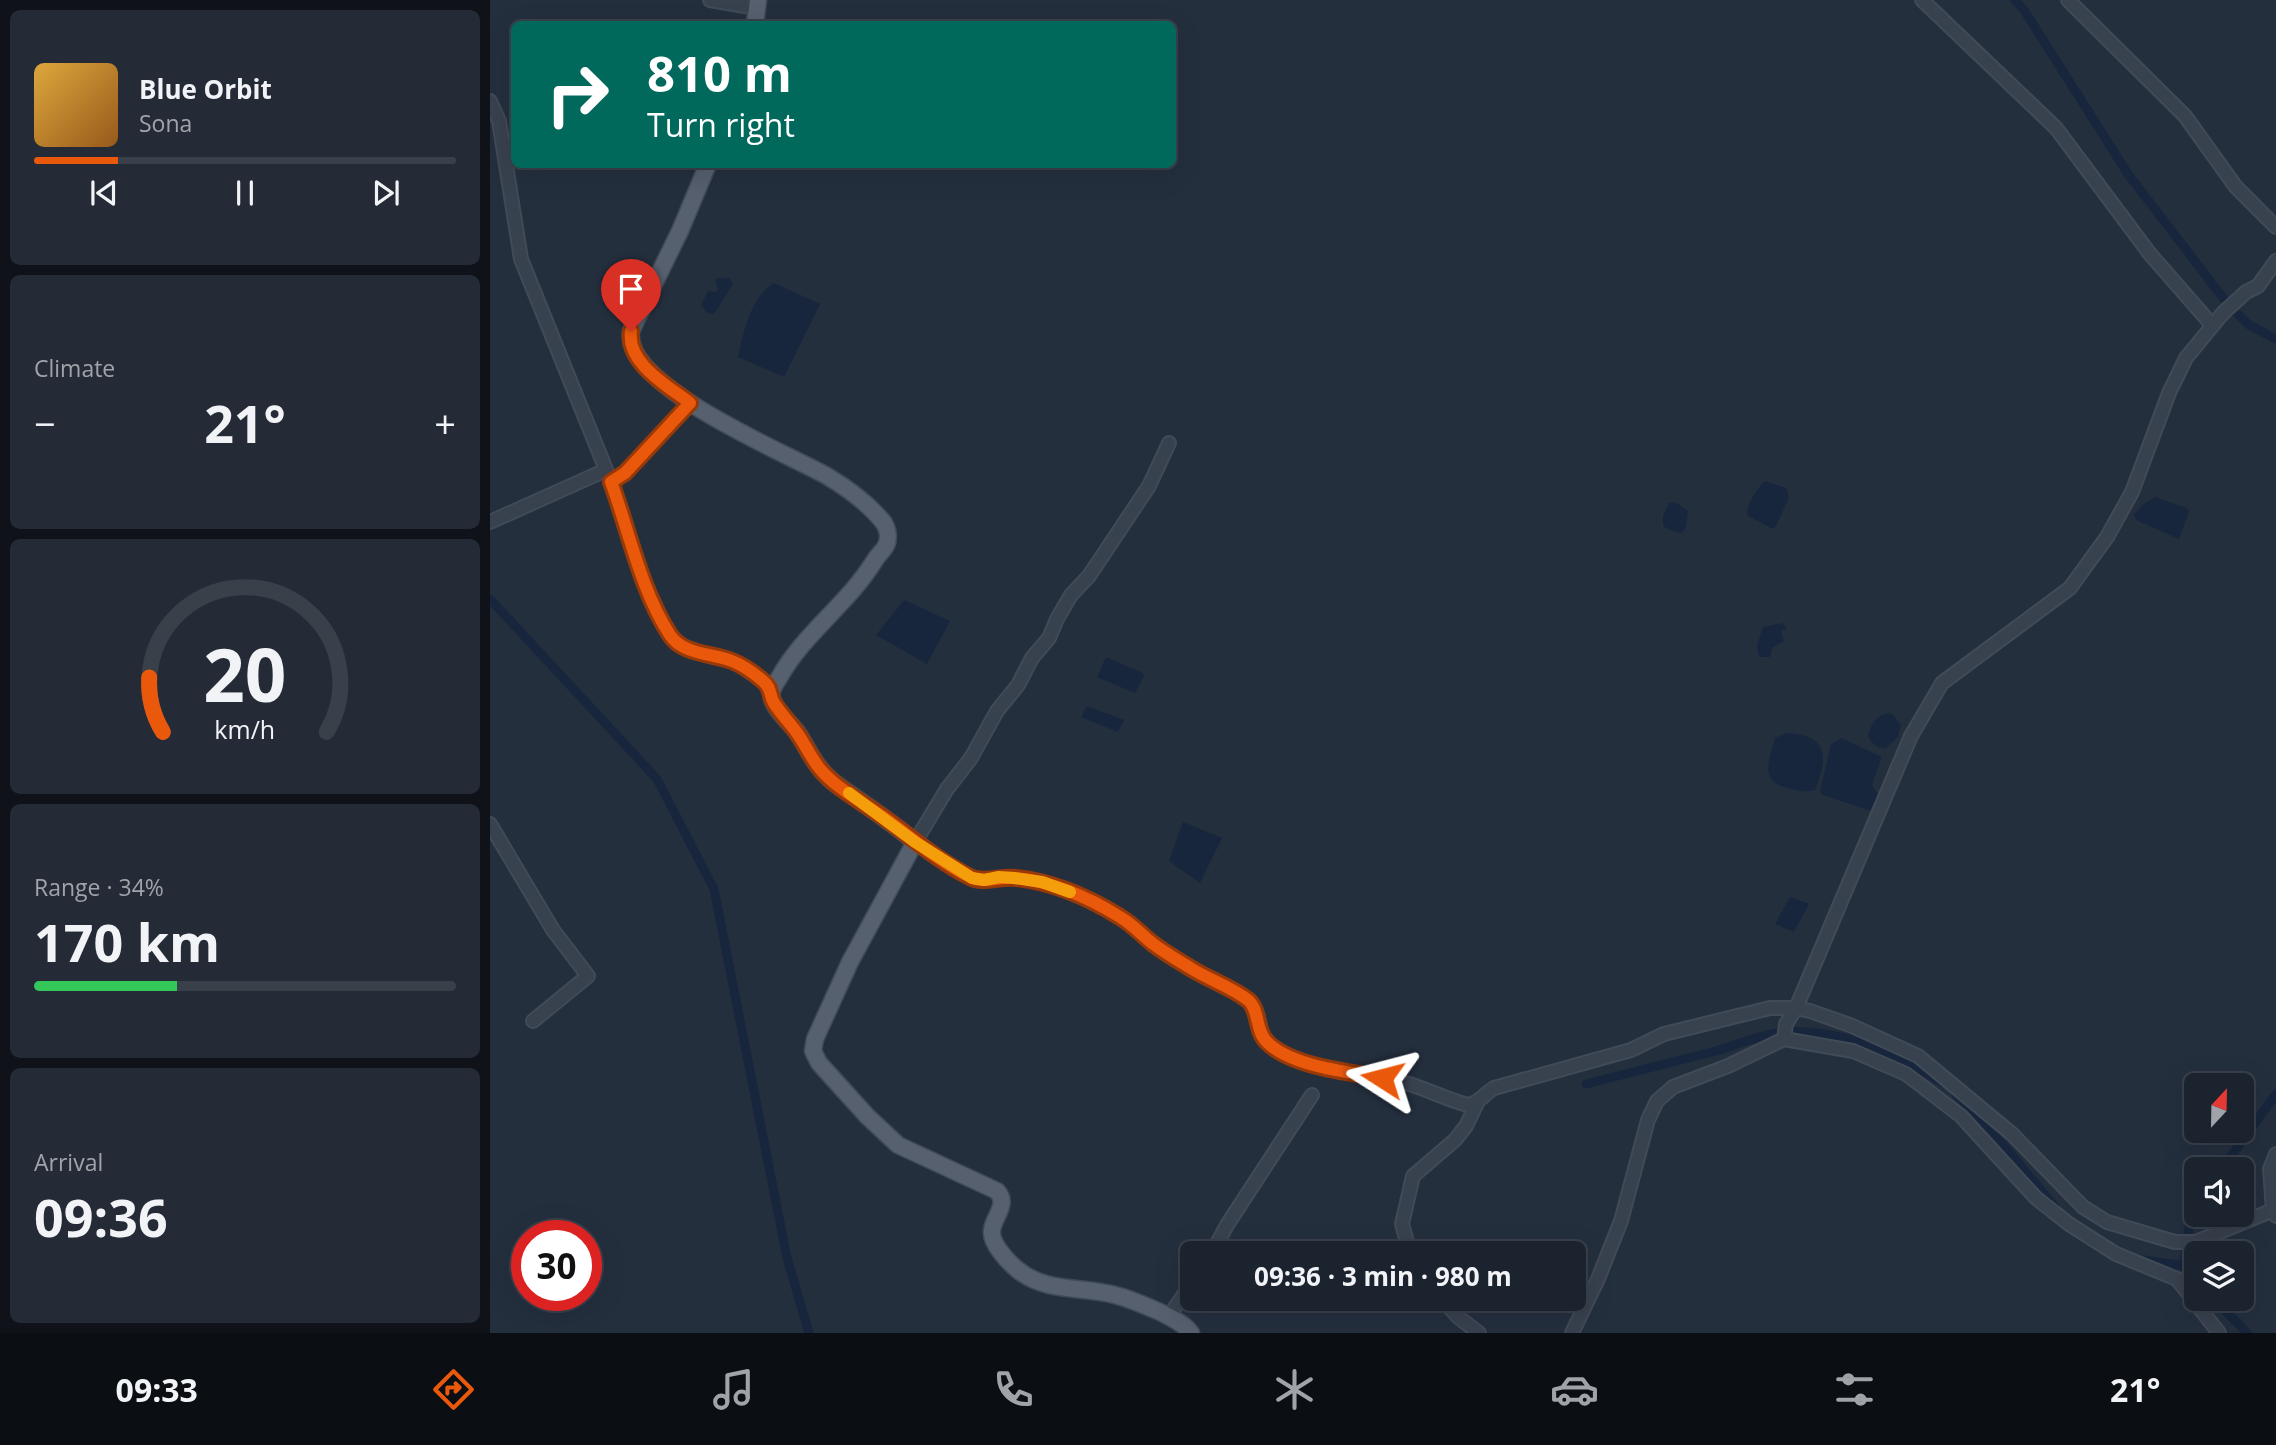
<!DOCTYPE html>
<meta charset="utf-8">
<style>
body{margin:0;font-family:"Open Sans",sans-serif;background:#242b36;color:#f1f3f6;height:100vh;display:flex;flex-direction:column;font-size:26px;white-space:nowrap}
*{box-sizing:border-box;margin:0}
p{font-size:23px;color:#a0a4aa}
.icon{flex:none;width:38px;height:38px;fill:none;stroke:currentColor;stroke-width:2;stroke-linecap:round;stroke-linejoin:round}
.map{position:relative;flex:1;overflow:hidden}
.side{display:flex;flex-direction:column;gap:10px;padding:10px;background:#0f1319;width:490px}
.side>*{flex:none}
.banner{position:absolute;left:21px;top:21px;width:665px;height:147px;border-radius:10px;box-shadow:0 7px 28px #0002,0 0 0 2px #39404a;background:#00695c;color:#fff;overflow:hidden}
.needle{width:46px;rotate:22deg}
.fabs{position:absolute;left:1694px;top:1073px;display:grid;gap:14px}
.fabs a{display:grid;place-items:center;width:70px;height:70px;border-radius:10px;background:#1b232e;box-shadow:0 7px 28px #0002,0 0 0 2px #39404a;font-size:35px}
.speed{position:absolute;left:21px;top:1220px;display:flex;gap:14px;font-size:35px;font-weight:700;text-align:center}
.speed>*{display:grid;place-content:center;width:91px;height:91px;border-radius:50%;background:#1b232e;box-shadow:0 7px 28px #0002,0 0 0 2px #39404a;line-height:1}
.speed .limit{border:10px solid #d22;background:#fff;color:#111}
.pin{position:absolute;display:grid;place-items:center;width:60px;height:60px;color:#fff;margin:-72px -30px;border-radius:50% 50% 50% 0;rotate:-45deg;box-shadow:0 0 7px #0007}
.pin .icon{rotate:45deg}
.me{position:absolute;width:77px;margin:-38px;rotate:279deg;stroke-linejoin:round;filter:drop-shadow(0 0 5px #0008)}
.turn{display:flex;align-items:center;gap:24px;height:147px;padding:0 21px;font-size:32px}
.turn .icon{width:91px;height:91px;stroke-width:2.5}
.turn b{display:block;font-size:49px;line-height:60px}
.big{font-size:52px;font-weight:700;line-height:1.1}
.side .card{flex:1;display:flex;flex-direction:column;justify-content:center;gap:10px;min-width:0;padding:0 24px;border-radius:10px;background:#242b36}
.side .dial{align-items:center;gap:0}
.dial svg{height:182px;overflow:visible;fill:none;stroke:#39404a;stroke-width:7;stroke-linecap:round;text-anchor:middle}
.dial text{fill:#f1f3f6;stroke:none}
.song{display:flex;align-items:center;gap:21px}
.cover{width:84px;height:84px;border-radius:10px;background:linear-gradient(135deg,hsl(40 70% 55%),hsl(30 70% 35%))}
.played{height:7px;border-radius:4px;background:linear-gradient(90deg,#ea580c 20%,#39404a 20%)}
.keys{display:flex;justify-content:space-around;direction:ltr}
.heat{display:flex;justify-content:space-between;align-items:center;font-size:38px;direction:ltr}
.charge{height:10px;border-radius:5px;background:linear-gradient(90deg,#34c759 34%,#39404a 0)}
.trip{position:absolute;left:690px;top:1241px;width:406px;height:70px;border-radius:10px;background:#1b232e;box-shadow:0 7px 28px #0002,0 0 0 2px #39404a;font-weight:700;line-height:70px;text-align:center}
.tabs{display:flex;height:112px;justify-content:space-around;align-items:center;background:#0b0e12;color:#a0a4aa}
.tabs .icon{width:49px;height:49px}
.tabs .active{color:#ea580c}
.tabs b{font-size:32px;color:#f1f3f6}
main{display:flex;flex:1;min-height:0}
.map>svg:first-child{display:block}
.water{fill:#17263c}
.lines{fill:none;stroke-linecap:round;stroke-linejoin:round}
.canal{stroke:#17263c;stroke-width:9}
.minor-casing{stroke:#414a57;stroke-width:16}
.major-casing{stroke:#414a57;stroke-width:19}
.minor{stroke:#38414e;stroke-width:12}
.major{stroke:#56606e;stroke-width:16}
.route-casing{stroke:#983908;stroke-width:18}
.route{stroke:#ea580c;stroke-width:12}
.slow{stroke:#f59e0b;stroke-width:12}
</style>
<main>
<section class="side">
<div class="card">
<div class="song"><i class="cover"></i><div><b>Blue Orbit</b><p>Sona</p></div></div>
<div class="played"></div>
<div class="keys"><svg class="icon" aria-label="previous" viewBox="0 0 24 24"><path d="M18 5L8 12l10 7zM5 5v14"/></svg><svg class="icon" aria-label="pause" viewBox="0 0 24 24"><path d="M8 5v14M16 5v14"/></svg><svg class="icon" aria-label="next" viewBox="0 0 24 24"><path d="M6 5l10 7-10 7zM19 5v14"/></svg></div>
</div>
<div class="card"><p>Climate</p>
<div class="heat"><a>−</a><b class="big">21°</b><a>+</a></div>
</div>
<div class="card dial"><svg viewBox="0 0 100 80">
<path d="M14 69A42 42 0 1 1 86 69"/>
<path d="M14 69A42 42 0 0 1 8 45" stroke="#ea580c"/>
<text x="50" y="56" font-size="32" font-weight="700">20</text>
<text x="50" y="72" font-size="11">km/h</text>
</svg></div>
<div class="card"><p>Range · 34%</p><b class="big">170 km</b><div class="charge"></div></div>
<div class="card"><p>Arrival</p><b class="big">09:36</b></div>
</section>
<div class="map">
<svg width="1786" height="1333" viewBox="0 0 1786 1333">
<rect width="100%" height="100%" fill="#242f3e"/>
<!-- water -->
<g class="water">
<polygon points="226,278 239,278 243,284 224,314 217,313 211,305 218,291 225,292 228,289 225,280"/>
<path d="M 284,283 L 330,304 L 294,377 L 248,357 C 254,331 260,298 284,283 Z"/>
<path d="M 1275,481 L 1296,488 L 1299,498 L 1285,528 L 1281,528 L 1258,516 C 1255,504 1266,493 1272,483 Z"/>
<polygon points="1665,497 1697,508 1699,512 1689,539 1646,520 1644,515 1651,506"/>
<polygon points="1185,502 1198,511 1196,528 1191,533 1177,529 1173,525 1173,516 1179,503"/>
<polygon points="414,600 460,621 437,664 386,635"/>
<polygon points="1293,623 1297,629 1291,631 1294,641 1282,648 1280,657 1269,657 1267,645 1273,627"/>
<polygon points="616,657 655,674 645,693 607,677"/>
<polygon points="597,706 634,720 628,732 591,717"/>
<path d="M 1397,713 L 1403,715 L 1411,725 L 1408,737 L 1396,748 C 1387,749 1382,743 1378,736 C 1381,724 1385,717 1397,713 Z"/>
<path d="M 1298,733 C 1339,736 1338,758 1325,790 C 1315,793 1307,790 1297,788 C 1268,781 1280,759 1285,738 Z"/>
<polygon points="1351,738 1392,757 1382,785 1390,798 1384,812 1333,795 1330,792 1341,744"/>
<polygon points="693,822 732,838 710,883 679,861"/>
<polygon points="1300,897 1319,904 1304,932 1285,924"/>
</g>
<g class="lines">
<!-- canal -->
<g class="canal">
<polyline points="1525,0 1534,10 1638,174 1740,307 1759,325 1786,339"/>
<polyline points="0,599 167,779 224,889 297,1258 319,1333"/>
<path d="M 1096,1084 C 1140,1073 1183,1062 1226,1051 C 1246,1045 1267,1036 1288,1033 C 1347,1025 1405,1053 1453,1083"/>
<polyline points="1466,1094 1515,1147 1565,1207"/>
<polyline points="1732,1169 1786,1094"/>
<polyline points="1648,1259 1694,1266 1706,1279"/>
<polyline points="1694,1266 1701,1212 1706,1205"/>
<polyline points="1723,1298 1757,1333"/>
</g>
<defs>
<g id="minor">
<polyline points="220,0 267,8"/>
<polyline points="1432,0 1566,128 1660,254 1722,325"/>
<polyline points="1578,0 1695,116 1746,187 1786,227"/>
<polyline points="0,101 9,121 31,259 121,482 156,586 171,618 181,636 188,644 213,654 245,662 274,682 282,691"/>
<path d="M 679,443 L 659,486 L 599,576 L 581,595 L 567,619 L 559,638 L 542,658 L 528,685 L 507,711 L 481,758 L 457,789 L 425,842 C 441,852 467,873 483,879 C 496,883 511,877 525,878 C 560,881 589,895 620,911 C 636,920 648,931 662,943 C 684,960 710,974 734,987 C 743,991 756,996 762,1003 C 774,1019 764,1034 785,1048 C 822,1072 867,1072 908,1081 C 932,1086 954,1099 978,1105 C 990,1103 994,1094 1004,1088 L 1141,1050 L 1174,1034 L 1280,1008 L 1306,1008 L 1421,736 L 1452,683 L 1580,588 L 1617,537 L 1642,492 L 1679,393 L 1696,358 L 1733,313 L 1756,292 L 1768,286 L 1786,261"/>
<polyline points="121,482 135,473 200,403"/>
<polyline points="0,522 116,470"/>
<polyline points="0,824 63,930 98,976 43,1021"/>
<polyline points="1294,1039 1296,1024 1306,1008 1320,1011 1360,1025 1428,1056 1522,1134 1593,1207 1617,1222 1685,1242 1706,1242 1783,1210"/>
<polyline points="1786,1216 1783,1210 1780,1169 1786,1154"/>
<polyline points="722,1253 737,1225 822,1095"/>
<polyline points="920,1253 912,1224 923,1176 965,1140 976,1126 987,1103"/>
<polyline points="951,1298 968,1317 989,1333"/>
<polyline points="679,1316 702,1283"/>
<polyline points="1082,1333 1108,1279 1131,1221 1158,1120 1167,1101 1183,1087 1238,1066 1294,1039 1363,1051 1416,1074 1471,1116 1546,1198 1579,1224 1626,1254 1687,1279 1729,1333"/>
</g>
<g id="major">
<polyline points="265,24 268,0"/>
<path d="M 218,164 L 190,231 L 141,331 C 132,386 296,453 337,476 C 357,488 379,504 394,523 C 398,530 399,535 397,543 C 395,550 389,553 385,560 C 358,604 314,633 289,678 C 285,684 280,691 282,698 C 284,709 299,722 307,732 C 315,743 320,756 329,767 C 338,780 353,789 366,798 C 386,812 406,826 425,842 L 360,962 L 325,1039 L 323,1051 L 329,1063 L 377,1116 L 408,1145 L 507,1191 C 519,1204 504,1216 502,1230 C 500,1243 518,1262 528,1270 C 556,1293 592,1286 625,1295 C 641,1299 656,1306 670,1312 C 681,1318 694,1323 701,1333"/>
</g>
</defs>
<!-- minor casing -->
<use href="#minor" class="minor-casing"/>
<!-- major casing -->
<use href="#major" class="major-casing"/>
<!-- minor -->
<use href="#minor" class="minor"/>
<!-- major -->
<use href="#major" class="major"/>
</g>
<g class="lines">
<defs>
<path id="route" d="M 141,331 C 136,363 178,386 200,403 L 135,473 L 121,482 C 139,531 151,591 180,635 C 193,655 222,653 242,661 C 252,665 265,674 273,681 C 282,688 279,695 284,703 C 291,714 300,723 307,733 C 315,744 321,758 330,769 C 346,788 372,802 393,817 C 421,837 448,861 480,877 C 493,884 511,876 526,878 C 563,882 598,897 630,917 C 642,924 651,934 662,943 C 675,953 689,961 702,969 C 720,980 741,987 758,1000 C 770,1010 765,1031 777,1042 C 801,1067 860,1072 892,1078"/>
</defs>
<!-- route casing -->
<use href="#route" class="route-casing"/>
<!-- route -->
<use href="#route" class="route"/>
<!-- slow -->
<polyline class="slow" points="359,793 425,842 482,878 494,880 509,877 524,878 552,882 580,892"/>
</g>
</svg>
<div class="fabs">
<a><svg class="needle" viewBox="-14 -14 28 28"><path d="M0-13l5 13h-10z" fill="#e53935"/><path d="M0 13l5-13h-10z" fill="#a0a4aa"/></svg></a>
<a><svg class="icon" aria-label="sound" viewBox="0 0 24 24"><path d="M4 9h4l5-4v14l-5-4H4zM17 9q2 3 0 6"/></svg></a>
<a><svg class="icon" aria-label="layers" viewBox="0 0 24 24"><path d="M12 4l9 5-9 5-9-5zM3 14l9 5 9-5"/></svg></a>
</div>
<div class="speed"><div class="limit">30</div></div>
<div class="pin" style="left:141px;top:331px;background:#d93025"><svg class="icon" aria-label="arrive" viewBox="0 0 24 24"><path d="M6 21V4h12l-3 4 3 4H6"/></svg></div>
<svg class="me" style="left:892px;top:1078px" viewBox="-20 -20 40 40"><path d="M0-17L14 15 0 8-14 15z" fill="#ea580c" stroke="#fff" stroke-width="4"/></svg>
<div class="trip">09:36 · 3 min · 980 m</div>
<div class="banner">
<div class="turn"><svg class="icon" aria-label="right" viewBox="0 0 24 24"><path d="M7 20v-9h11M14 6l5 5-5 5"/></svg><div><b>810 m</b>Turn right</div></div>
</div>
</div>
</main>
<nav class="tabs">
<b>09:33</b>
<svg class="icon active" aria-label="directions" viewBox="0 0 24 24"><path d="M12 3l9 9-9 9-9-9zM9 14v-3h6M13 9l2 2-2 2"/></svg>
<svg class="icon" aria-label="music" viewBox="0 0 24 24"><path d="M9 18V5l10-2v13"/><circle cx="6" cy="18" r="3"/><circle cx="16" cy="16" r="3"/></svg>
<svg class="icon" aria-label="phone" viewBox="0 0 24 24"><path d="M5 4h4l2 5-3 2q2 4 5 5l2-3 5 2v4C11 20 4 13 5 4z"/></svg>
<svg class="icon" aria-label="climate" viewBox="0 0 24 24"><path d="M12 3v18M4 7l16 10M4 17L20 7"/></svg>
<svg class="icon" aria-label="car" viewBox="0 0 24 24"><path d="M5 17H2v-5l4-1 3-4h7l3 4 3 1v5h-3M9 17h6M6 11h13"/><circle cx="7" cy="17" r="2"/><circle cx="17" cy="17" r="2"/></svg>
<svg class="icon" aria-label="filters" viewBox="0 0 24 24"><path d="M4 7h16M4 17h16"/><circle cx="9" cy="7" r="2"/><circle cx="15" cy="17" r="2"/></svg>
<b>21°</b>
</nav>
